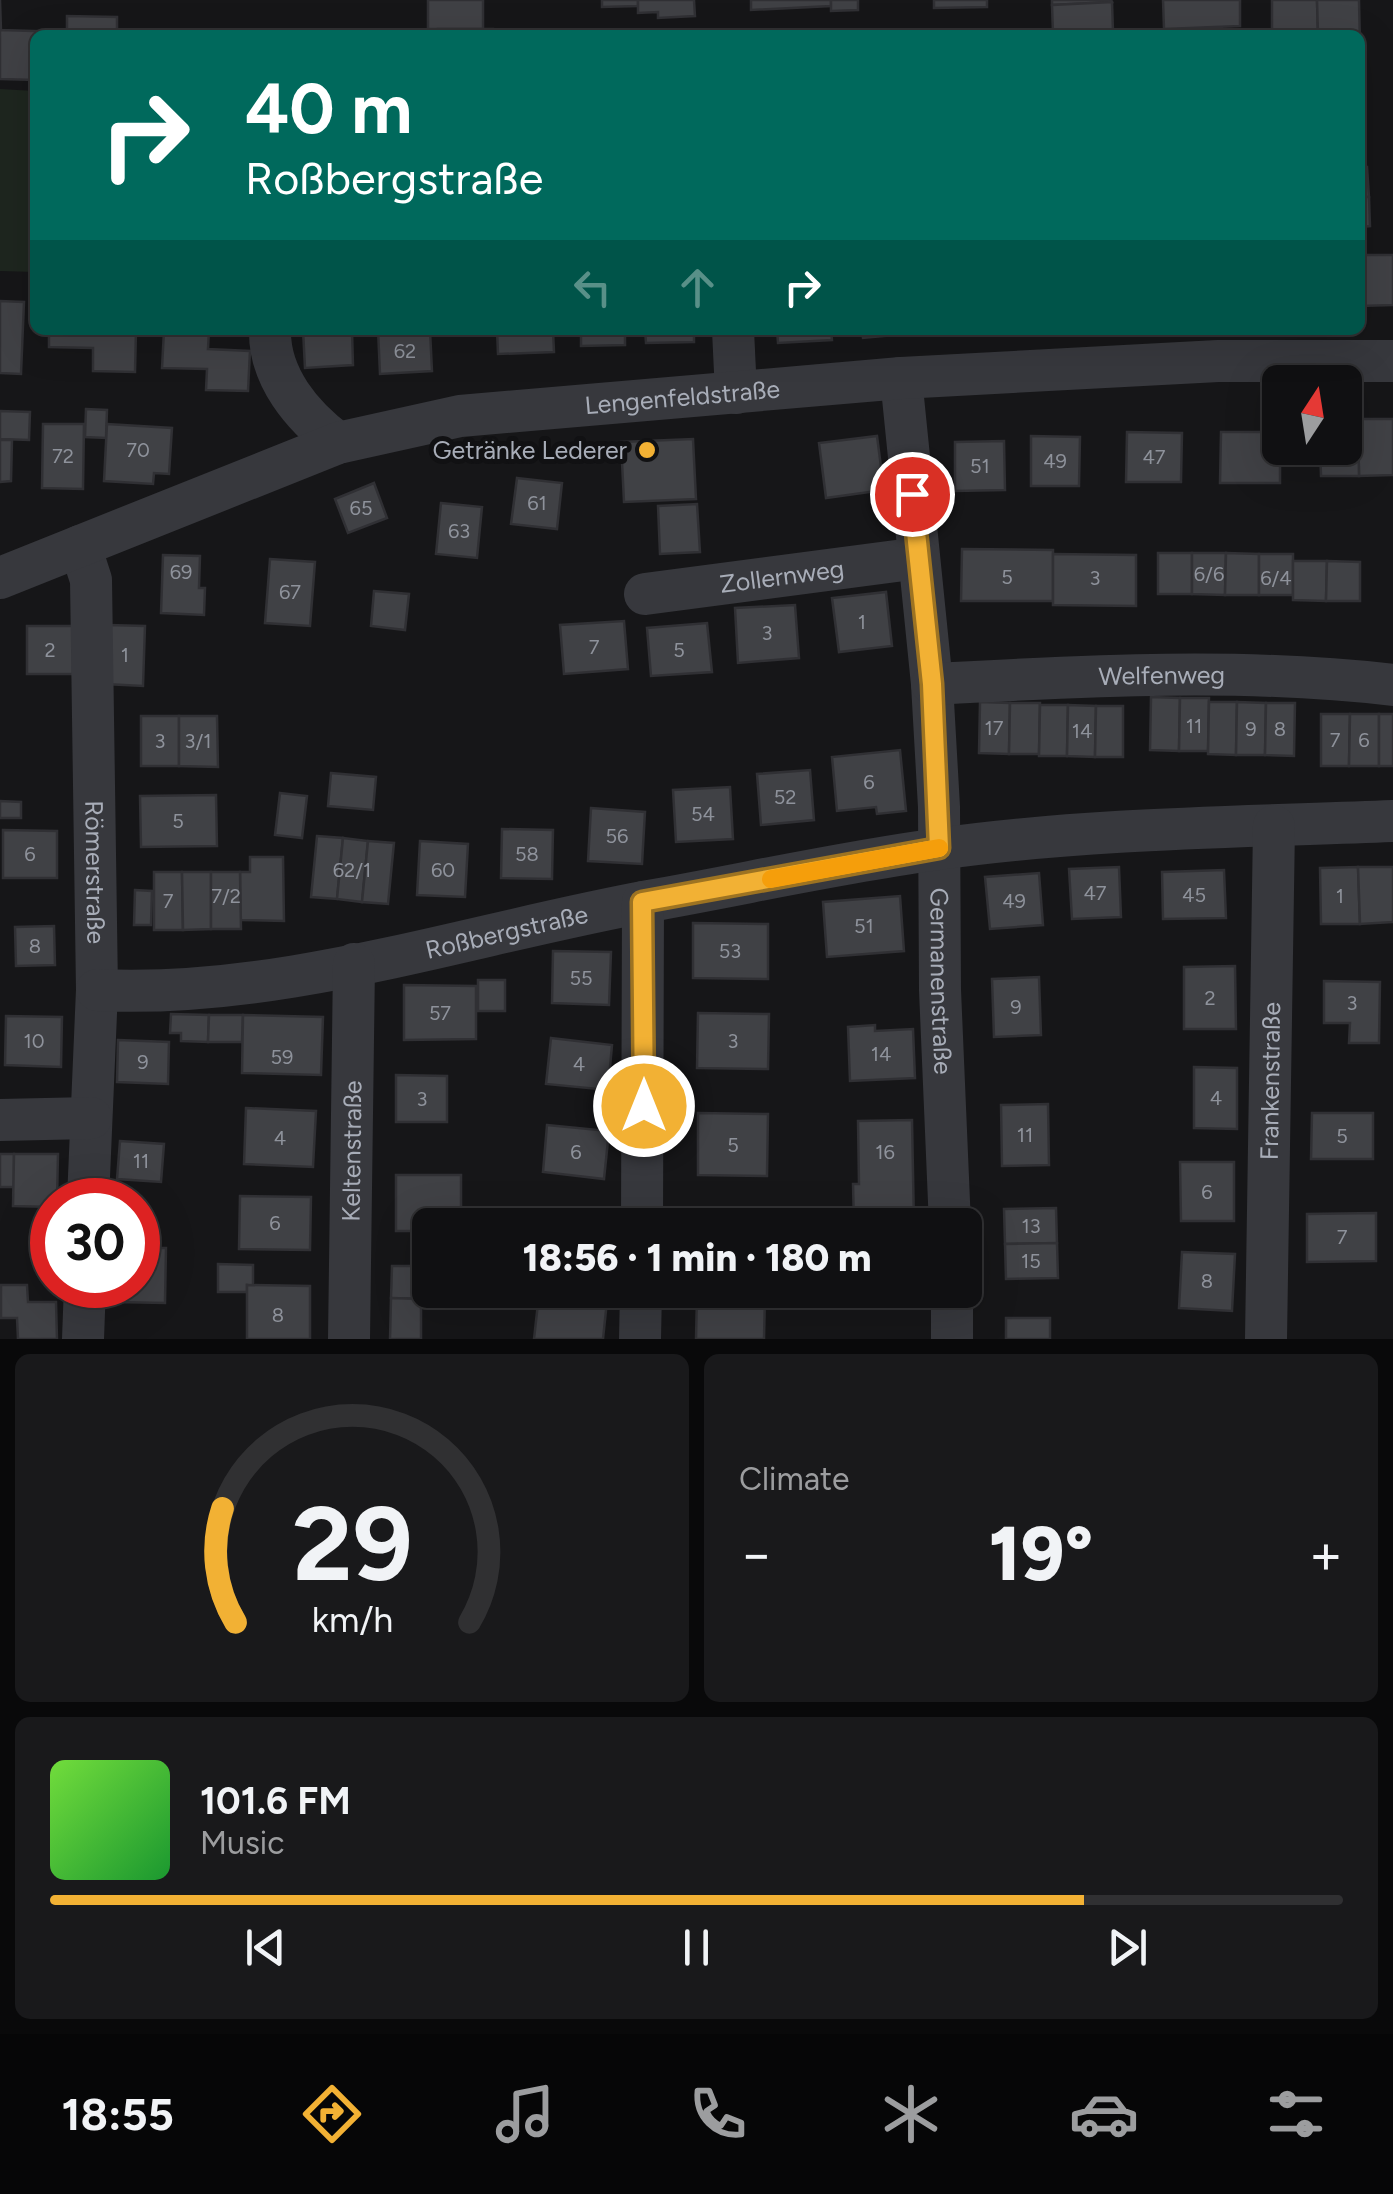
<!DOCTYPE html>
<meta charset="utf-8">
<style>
body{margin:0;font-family:Figtree,sans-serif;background:#19191b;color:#f1f3f6;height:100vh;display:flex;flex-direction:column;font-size:38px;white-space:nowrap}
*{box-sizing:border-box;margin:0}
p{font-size:32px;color:#9c9d9f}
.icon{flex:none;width:55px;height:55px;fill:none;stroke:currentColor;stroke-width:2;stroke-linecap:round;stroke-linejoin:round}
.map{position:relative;height:1339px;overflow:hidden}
.sheet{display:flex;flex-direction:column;gap:15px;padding:15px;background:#09090a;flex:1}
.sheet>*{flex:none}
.hud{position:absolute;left:30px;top:30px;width:1335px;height:305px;border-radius:15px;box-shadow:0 10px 40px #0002,0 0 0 2px #303032;background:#00695c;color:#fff;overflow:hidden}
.needle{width:65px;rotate:12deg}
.fabs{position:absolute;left:1262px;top:365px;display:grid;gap:20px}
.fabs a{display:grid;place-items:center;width:100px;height:100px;border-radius:15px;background:#101012;box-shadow:0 10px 40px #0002,0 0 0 2px #303032;font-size:50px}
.speed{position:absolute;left:30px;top:1178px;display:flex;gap:20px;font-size:50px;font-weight:700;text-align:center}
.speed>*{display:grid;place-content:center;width:130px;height:130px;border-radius:50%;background:#101012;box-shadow:0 10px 40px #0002,0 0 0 2px #303032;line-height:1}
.speed .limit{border:15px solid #d22;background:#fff;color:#111}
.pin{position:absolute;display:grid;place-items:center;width:85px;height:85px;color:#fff;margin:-42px;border:5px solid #fff;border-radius:50%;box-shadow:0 2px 10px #0007}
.me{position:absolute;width:110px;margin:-55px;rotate:0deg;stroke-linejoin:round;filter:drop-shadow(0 0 8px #0008)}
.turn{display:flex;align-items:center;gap:35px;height:210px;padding:0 50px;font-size:45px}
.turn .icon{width:130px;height:130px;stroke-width:2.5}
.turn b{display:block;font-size:70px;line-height:85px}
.lanes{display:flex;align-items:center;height:95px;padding:0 50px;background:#0003;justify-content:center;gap:50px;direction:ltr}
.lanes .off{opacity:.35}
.big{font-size:75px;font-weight:800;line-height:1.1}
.sheet .card{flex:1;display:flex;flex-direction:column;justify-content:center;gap:15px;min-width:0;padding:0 35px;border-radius:15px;background:#19191b}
.sheet .dial{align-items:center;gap:0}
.dial svg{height:260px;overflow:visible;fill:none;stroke:#303032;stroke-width:7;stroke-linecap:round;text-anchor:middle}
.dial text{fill:#f1f3f6;stroke:none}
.song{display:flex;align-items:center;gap:30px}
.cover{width:120px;height:120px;border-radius:15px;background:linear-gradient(135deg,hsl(100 70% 55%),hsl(130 70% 35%))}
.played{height:10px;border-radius:5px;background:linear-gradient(90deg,#f2b134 80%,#303032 80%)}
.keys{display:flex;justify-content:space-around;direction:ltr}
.heat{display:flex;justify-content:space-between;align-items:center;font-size:55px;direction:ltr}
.sheet .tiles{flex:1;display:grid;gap:15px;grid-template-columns:1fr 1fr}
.card:last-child{grid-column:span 2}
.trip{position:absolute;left:412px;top:1208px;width:570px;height:100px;border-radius:15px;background:#101012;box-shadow:0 10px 40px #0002,0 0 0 2px #303032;font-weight:800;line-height:100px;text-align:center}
.dock{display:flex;height:160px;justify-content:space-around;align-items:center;background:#060607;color:#9c9d9f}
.dock .icon{width:70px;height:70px}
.dock .selected{color:#f2b134}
.dock b{font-size:45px;color:#f1f3f6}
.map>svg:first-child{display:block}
.green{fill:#1e261f}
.building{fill:#404145;stroke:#303034;stroke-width:2.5}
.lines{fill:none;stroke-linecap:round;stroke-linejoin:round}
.minor{stroke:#37383d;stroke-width:42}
.route-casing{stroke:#9d7322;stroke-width:25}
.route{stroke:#f2b134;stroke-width:18}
.slow{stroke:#f59e0b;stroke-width:18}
.poi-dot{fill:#f2b134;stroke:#111113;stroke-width:4}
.labels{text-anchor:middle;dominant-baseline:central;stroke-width:10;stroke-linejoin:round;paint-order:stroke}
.number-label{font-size:20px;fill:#8e929b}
.street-label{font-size:25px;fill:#a8adb8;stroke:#111113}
.poi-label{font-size:25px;fill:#a8adb8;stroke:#111113;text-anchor:end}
</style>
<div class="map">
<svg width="1393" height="1339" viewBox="0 0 1393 1339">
<rect width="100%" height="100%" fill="#161618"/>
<!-- green -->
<polygon class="green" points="0,89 35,91 35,272 0,271"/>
<!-- building -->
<g class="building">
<polygon points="0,0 1,30 67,32 67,16 117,17 117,35 35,35 35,80 0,79"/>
<rect x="428" y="0" width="55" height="29"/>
<polygon points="602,0 638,0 638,6 602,7"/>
<polygon points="638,0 694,0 695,16 658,18 658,12 638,13"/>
<polygon points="751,0 831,0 831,6 751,10"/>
<polygon points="831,0 858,0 858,10 831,11"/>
<polygon points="934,0 987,0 987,7 934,8"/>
<polygon points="1052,0 1111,0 1112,2 1052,5"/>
<polygon points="1163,0 1240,0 1240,26 1164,29"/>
<polygon points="1272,0 1317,0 1318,35 1272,35"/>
<polygon points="1317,0 1359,0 1360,45 1360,35 1318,35"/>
<polygon points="1112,2 1113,31 1053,34 1052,5"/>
<rect x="438" y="29" width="55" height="6"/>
<polygon points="1360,167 1367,167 1369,197 1360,197"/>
<polygon points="1360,197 1369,197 1370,226 1360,227"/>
<polygon points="1360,255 1393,255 1393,305 1360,306"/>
<polygon points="0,301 24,302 21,374 0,373"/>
<polygon points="49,330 136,331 135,372 93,371 93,348 49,347"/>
<polygon points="164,330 209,330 208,349 250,351 248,391 206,390 207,369 162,368"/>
<polygon points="303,330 352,330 353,365 305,368"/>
<polygon points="378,330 430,330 432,371 380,374"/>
<polygon points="497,330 553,330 554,352 498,354"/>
<polygon points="581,330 625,330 625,345 581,346"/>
<polygon points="645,330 694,330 694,342 646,343"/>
<polygon points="777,330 831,330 832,340 778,343"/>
<polygon points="862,330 949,330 863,338"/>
<polygon points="86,409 107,410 106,438 85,437"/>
<polygon points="0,411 30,412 29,440 0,439"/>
<polygon points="1358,419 1393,419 1393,475 1359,476"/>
<polygon points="1358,419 1359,476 1321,476 1320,448 1345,448 1345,420"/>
<polygon points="43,424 84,424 83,489 42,488"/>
<polygon points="107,424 172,428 169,474 154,473 153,484 104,481"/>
<polygon points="1127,432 1182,433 1181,482 1126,482"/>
<polygon points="1221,432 1280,432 1280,483 1220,483"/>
<polygon points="877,436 884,490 826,498 819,443"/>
<polygon points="1031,436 1080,437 1079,486 1031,486"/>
<polygon points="693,439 696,499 624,502 621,442"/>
<polygon points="0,440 12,440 11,481 0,482"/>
<polygon points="1004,441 1005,490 955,491 955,442"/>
<polygon points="517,478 562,483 557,529 511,524"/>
<polygon points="374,483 387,518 348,533 335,499"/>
<polygon points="441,503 482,507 477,558 436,554"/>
<polygon points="697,504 700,552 660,554 658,506"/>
<polygon points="962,549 1053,550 1053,601 961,601"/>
<rect x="1158" y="553" width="34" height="41"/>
<polygon points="1192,553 1226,553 1225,595 1192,594"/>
<polygon points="1226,553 1259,554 1259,595 1225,595"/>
<polygon points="1053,554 1136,555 1136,606 1053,605"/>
<rect x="1259" y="554" width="34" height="41"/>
<polygon points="163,555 200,556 199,588 205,588 204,615 161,613"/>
<polygon points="270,559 315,562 310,626 265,623"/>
<polygon points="1293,561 1327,561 1326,601 1293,600"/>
<polygon points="1327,561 1360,562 1360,601 1326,601"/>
<polygon points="374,591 409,594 405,630 371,626"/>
<polygon points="886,592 892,646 839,652 832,598"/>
<polygon points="795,605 799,658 738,663 735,608"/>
<polygon points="624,621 628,669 564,674 560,625"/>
<polygon points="707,623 712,672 651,676 647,628"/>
<polygon points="108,625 145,626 143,686 105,684"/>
<rect x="27" y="626" width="46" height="48"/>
<polygon points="1151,697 1180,698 1179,751 1150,750"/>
<polygon points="1180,698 1209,698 1208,751 1179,751"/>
<polygon points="980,702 1010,703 1009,754 979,753"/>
<polygon points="1209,702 1237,702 1236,755 1208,754"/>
<polygon points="1237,702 1266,703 1265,755 1236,755"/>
<polygon points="1010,703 1040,703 1039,754 1009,754"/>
<polygon points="1266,703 1295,703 1294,756 1265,755"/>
<polygon points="1040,705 1068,705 1067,756 1039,756"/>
<polygon points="1068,705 1096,706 1095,757 1067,756"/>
<polygon points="1096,706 1123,706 1123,757 1095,757"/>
<polygon points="1321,714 1350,714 1349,766 1321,766"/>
<polygon points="1350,714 1379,714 1379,766 1349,766"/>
<rect x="1379" y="714" width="14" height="52"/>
<rect x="141" y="716" width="38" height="50"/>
<polygon points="179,716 217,716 218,767 179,766"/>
<polygon points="900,750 906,811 877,814 876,807 837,811 832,757"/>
<polygon points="810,770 814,820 761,825 757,774"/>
<polygon points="331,773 376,777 373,810 328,806"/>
<polygon points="730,787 733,839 676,842 673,790"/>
<polygon points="280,793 307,796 302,838 275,835"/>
<polygon points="216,795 217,846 141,847 140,796"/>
<polygon points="0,801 21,802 21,818 0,818"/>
<polygon points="591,808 645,812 642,864 588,861"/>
<polygon points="502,829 553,830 552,879 501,878"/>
<polygon points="3,830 57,831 57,878 3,878"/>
<polygon points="317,836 343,838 337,899 311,897"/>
<polygon points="343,838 368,841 362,902 337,899"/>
<polygon points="368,841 394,843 388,904 362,902"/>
<polygon points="420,841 468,844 465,897 417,895"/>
<polygon points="250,857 283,857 284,921 240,920 240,872 250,872"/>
<polygon points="1119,867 1121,917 1072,919 1069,869"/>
<polygon points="1358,867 1360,924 1321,924 1320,868"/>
<polygon points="1358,867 1393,867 1393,922 1360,924"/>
<polygon points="1224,870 1226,918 1163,919 1162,872"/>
<polygon points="154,872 182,872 183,930 154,930"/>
<polygon points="182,872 211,872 211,929 183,930"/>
<polygon points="211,872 240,872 241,929 211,929"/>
<polygon points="1039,873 1043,925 990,929 985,877"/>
<polygon points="135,890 152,891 151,925 134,925"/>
<polygon points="900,896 904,951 827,957 823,902"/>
<polygon points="693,923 768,924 768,979 693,978"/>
<polygon points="54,926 55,965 16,966 15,927"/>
<polygon points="553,951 611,952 609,1005 552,1003"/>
<polygon points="1235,966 1236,1029 1184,1029 1184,967"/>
<polygon points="1039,977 1041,1035 994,1037 992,979"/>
<rect x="478" y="980" width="27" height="31"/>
<polygon points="1324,981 1380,982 1379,1043 1349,1043 1350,1023 1324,1023"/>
<polygon points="404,985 476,986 476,1039 404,1040"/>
<polygon points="698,1013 769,1014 768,1069 697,1068"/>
<polygon points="171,1014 209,1015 208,1042 181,1041 181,1033 170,1033"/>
<polygon points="209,1015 243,1015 242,1042 208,1042"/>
<polygon points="243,1015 323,1017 321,1075 242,1073"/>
<polygon points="6,1016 62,1017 61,1067 5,1065"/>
<polygon points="875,1025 875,1031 913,1029 915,1078 850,1081 848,1027"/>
<polygon points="551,1038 612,1045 608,1090 546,1084"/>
<polygon points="118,1040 169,1042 168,1084 117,1082"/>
<polygon points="1194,1067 1237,1068 1237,1129 1194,1128"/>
<polygon points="396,1075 447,1076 447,1122 396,1122"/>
<polygon points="1048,1104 1049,1165 1002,1166 1001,1105"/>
<polygon points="246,1108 316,1111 313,1167 244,1164"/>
<polygon points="698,1113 768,1114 767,1176 698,1175"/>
<polygon points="1312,1113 1373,1113 1373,1159 1311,1159"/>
<polygon points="912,1120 914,1225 854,1225 853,1184 859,1184 858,1121"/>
<polygon points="547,1125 609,1131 604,1179 543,1172"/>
<polygon points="120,1141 164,1144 161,1182 117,1179"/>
<rect x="0" y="1154" width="14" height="33"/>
<polygon points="14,1154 58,1154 57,1200 52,1200 52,1207 13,1206"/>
<polygon points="1180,1162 1234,1162 1234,1221 1181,1221"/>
<polygon points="396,1175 461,1175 461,1225 430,1225 430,1231 396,1231"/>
<polygon points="240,1196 311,1197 310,1250 239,1249"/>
<polygon points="1056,1208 1057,1243 1005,1244 1004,1209"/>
<polygon points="698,1209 765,1210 765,1225 698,1225"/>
<polygon points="549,1210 609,1216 608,1225 547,1225"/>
<polygon points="1376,1213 1376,1261 1307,1262 1307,1214"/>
<polygon points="1057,1243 1058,1278 1006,1279 1005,1244"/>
<polygon points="138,1248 166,1248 165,1303 115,1302 115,1285 138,1285"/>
<polygon points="1182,1252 1235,1254 1232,1311 1179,1308"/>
<polygon points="218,1264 253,1265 253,1286 247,1285 247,1292 218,1292"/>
<polygon points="392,1266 430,1266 430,1290 460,1290 460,1308 421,1307 421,1299 391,1298"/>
<polygon points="1,1285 27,1285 28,1302 56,1302 57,1339 18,1339 17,1318 1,1318"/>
<polygon points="247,1285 310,1286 310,1339 247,1339"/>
<polygon points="758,1290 787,1290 786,1300 765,1299 765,1296 757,1296"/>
<polygon points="539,1294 607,1301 603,1339 534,1339"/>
<polygon points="697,1294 765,1296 764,1339 696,1339"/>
<polygon points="391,1298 421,1299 421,1339 390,1339"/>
<rect x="1006" y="1318" width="44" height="21"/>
</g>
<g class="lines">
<!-- minor -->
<g class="minor">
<path d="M 270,330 C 269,377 302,416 338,443"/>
<polyline points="733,330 736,393"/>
<path id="s1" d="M 901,378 L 932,684 L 939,807 L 940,990 L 950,1225"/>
<path id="s2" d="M 80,546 L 91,580 L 97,990 L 88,1200"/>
<path id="s3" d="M 0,578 L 338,443 L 460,416 L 901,378 L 1218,361 L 1393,361"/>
<path id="s4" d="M 645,594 L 919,558"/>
<path id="s5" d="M 932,684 C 1082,676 1244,667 1393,685"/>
<path id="s6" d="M 97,990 C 281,999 469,934 649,901 C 745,884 842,862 939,849 C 1089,828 1242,827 1393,821"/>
<polyline points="0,1120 91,1118"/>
<polyline points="642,1225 643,902"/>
<polyline points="83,1339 85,1285"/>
<path id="s7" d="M 349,1339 L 354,964"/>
<polyline points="640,1339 641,1290"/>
<polyline points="952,1339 952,1290"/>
<path id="s8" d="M 1266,1339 L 1274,826"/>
</g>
</g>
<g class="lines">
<defs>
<polyline id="route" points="644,1106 642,902 939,848 932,684 912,494"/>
</defs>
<!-- route casing -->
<use href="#route" class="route-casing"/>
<!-- route -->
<use href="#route" class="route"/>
<!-- slow -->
<polyline class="slow" points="771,879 939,848"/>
</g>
<!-- markers -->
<circle class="poi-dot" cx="647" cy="450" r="10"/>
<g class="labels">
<!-- number labels -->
<g class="number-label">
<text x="405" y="351">62</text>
<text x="138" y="450">70</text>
<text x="63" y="456">72</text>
<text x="1154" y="457">47</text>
<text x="1055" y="461">49</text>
<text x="980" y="466">51</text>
<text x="537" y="503">61</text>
<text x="361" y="508">65</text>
<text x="459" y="531">63</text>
<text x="181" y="572">69</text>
<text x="1209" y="574">6/6</text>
<text x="1007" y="577">5</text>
<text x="1095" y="578">3</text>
<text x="1276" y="578">6/4</text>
<text x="290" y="592">67</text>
<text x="862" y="622">1</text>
<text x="767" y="633">3</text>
<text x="594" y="647">7</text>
<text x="50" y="650">2</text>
<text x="679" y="650">5</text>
<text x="125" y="655">1</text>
<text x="1194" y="726">11</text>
<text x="994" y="728">17</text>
<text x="1251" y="729">9</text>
<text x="1280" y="729">8</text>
<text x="1082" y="731">14</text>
<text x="1335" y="740">7</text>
<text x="1364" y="740">6</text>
<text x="160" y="741">3</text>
<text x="198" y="741">3/1</text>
<text x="869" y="782">6</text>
<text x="785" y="797">52</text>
<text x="703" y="814">54</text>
<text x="178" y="821">5</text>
<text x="617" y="836">56</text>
<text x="30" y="854">6</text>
<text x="527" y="854">58</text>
<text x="352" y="870">62/1</text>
<text x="443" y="870">60</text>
<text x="1095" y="893">47</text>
<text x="1194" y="895">45</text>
<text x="226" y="896">7/2</text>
<text x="1340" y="896">1</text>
<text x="168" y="901">7</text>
<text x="1014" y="901">49</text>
<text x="864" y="926">51</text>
<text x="35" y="946">8</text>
<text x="730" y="951">53</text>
<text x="581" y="978">55</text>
<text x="1210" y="998">2</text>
<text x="1352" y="1003">3</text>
<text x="1016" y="1007">9</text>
<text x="440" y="1013">57</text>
<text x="34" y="1041">10</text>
<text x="733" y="1041">3</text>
<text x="881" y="1054">14</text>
<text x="282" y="1057">59</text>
<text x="143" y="1062">9</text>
<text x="579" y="1064">4</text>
<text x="1216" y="1098">4</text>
<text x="422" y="1099">3</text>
<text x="1025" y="1135">11</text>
<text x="1342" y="1136">5</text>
<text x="280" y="1138">4</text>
<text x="733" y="1145">5</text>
<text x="576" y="1152">6</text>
<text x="885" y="1152">16</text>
<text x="141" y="1161">11</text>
<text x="1207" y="1192">6</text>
<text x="275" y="1223">6</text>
<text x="1031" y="1226">13</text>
<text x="1342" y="1237">7</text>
<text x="1031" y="1261">15</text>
<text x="1207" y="1281">8</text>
<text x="278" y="1315">8</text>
</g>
<!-- street labels -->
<g class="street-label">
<text stroke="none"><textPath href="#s3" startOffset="712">Lengenfeldstraße</textPath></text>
<text stroke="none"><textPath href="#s4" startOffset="138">Zollernweg</textPath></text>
<text stroke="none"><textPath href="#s5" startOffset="230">Welfenweg</textPath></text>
<text stroke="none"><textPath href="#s2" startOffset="328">Römerstraße</textPath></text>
<text stroke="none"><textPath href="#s6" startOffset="415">Roßbergstraße</textPath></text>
<text stroke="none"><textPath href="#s1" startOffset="605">Germanenstraße</textPath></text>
<text stroke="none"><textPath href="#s8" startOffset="258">Frankenstraße</textPath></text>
<text stroke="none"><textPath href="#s7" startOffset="188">Keltenstraße</textPath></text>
</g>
<!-- poi labels -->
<g class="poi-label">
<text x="627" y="450">Getränke Lederer</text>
</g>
</g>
</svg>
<div class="fabs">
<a><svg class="needle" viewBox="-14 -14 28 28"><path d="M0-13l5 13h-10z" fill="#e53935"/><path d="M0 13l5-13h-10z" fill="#9c9d9f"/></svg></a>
</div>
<div class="speed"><div class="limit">30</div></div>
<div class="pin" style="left:912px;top:494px;background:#d93025"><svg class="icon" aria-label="arrive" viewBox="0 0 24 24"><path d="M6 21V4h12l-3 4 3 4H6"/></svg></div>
<svg class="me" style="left:644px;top:1106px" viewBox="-20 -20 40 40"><circle r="17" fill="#f2b134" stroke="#fff" stroke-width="3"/><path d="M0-11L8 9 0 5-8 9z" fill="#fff"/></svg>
<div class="trip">18:56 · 1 min · 180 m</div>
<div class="hud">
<div class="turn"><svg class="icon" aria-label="right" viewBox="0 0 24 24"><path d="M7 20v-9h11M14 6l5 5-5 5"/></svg><div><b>40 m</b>Roßbergstraße</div></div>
<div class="lanes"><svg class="icon off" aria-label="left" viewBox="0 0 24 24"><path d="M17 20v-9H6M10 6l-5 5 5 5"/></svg><svg class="icon off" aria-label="ahead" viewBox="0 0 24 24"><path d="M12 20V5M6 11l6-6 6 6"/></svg><svg class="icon" aria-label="right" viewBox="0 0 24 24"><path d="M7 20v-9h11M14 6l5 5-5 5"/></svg></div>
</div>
</div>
<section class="sheet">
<div class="tiles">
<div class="card dial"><svg viewBox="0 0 100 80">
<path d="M14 69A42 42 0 1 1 86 69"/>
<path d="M14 69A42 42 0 0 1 10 34" stroke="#f2b134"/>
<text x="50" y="56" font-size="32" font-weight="700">29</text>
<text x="50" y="72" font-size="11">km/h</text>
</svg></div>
<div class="card"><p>Climate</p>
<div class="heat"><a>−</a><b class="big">19°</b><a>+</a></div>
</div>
<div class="card">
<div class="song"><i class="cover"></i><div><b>101.6 FM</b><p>Music</p></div></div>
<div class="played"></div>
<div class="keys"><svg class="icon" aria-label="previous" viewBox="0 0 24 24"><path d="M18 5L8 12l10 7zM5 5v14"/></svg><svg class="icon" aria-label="pause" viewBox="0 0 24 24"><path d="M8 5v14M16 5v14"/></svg><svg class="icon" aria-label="next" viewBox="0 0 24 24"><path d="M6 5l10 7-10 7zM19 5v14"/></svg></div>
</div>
</div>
</section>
<nav class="dock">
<b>18:55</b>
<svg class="icon selected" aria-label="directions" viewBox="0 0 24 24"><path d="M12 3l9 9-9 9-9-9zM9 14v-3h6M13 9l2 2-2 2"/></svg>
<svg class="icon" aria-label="music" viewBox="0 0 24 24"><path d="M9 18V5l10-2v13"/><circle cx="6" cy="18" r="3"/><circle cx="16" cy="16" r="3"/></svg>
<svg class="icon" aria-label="phone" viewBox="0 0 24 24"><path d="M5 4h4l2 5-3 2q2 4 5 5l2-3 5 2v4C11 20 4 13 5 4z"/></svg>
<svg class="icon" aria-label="climate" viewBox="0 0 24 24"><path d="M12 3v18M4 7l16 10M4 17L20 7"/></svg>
<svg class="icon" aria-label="car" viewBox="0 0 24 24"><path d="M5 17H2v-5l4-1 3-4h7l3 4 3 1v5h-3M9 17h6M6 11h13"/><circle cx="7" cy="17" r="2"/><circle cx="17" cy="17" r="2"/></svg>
<svg class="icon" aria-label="filters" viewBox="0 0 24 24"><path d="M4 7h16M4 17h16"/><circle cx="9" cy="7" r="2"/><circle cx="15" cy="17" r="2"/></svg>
</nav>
